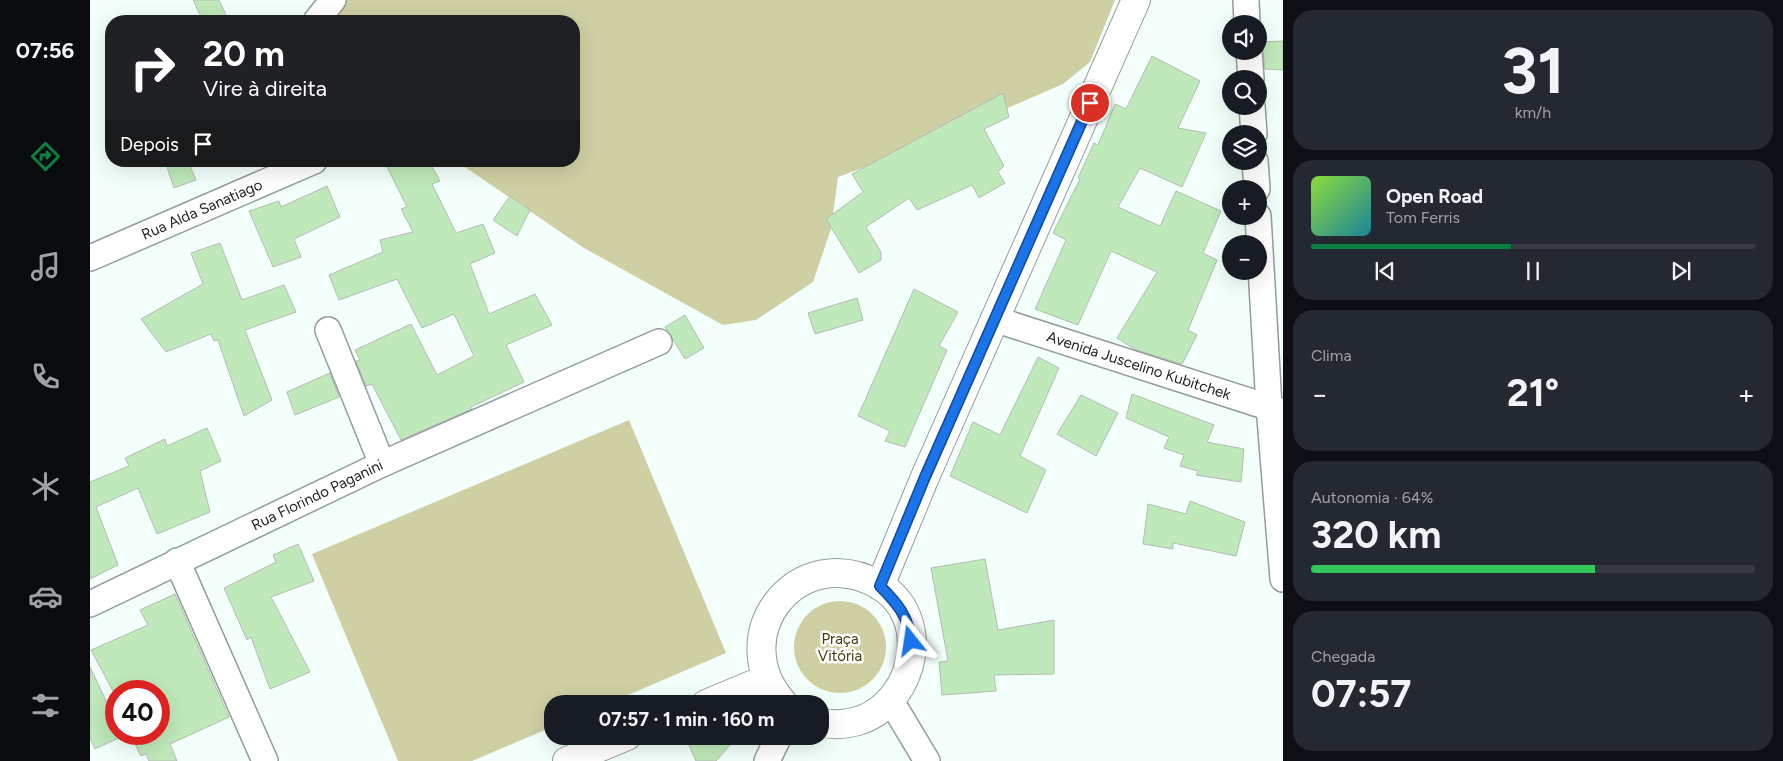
<!DOCTYPE html>
<html lang="pt">
<meta charset="utf-8">
<style>
body{margin:0;font-family:Figtree,sans-serif;background:#242831;color:#f1f3f6;height:100vh;display:flex;flex-direction:column;font-size:19px;white-space:nowrap}
*{box-sizing:border-box;margin:0}
p{font-size:16px;color:#9ea1a6}
.icon{flex:none;width:28px;height:28px;fill:none;stroke:currentColor;stroke-width:2;stroke-linecap:round;stroke-linejoin:round}
.map{position:relative;flex:1;overflow:hidden}
.drawer{display:flex;flex-direction:column;gap:10px;padding:10px;background:#0d0f14;width:500px}
.drawer>*{flex:none}
.banner{position:absolute;left:15px;top:15px;width:475px;height:152px;border-radius:20px;box-shadow:0 5px 20px #0002;background:#202124;color:#fff;overflow:hidden}
.controls{position:absolute;left:1132px;top:15px;display:grid;gap:10px}
.controls a{display:grid;place-items:center;width:45px;height:45px;border-radius:50%;background:#171b24;box-shadow:0 5px 20px #0002;font-size:25px}
.speed{position:absolute;left:15px;top:680px;display:flex;gap:10px;font-size:25px;font-weight:700;text-align:center}
.speed>*{display:grid;place-content:center;width:65px;height:65px;border-radius:50%;background:#171b24;box-shadow:0 5px 20px #0002;line-height:1}
.speed .limit{border:8px solid #d22;background:#fff;color:#111}
.pin{position:absolute;display:grid;place-items:center;width:42px;height:42px;color:#fff;margin:-21px;border:2px solid #fff;border-radius:50%;box-shadow:0 1px 5px #0007}
.me{position:absolute;width:55px;margin:-28px;rotate:345deg;stroke-linejoin:round;filter:drop-shadow(0 0 4px #0008)}
.turn{display:flex;align-items:center;gap:18px;height:105px;padding:0 15px;font-size:22px}
.turn .icon{width:65px;height:65px;stroke-width:2.5}
.turn b{display:block;font-size:35px;line-height:42px}
.then{display:flex;align-items:center;height:48px;padding:0 15px;background:#0003;gap:10px;font-size:19px}
.big{font-size:38px;font-weight:700;line-height:1.1}
.drawer .tile{flex:1;display:flex;flex-direction:column;justify-content:center;gap:8px;min-width:0;padding:0 18px;border-radius:20px;background:#242831}
.drawer .dial{align-items:center;gap:0}
.dial b{font-size:65px;line-height:1}
.song{display:flex;align-items:center;gap:15px}
.cover{width:60px;height:60px;border-radius:8px;background:linear-gradient(135deg,hsl(90 70% 55%),hsl(190 70% 35%))}
.played{height:5px;border-radius:2px;background:linear-gradient(90deg,#0b8043 45%,#363941 45%)}
.keys{display:flex;justify-content:space-around;direction:ltr}
.heat{display:flex;justify-content:space-between;align-items:center;font-size:28px;direction:ltr}
.charge{height:8px;border-radius:4px;background:linear-gradient(90deg,#34c759 64%,#363941 0)}
.trip{position:absolute;left:454px;top:695px;width:285px;height:50px;border-radius:20px;background:#171b24;box-shadow:0 5px 20px #0002;font-weight:700;line-height:50px;text-align:center}
main{display:flex;flex:1;min-height:0}
.tab-bar{display:flex;flex-direction:column;width:90px;justify-content:space-around;align-items:center;background:#090b0e;color:#9ea1a6}
.tab-bar .icon{width:35px;height:35px}
.tab-bar .on{color:#0b8043}
.tab-bar b{font-size:22px;color:#f1f3f6}
.map>svg:first-child{display:block}
.green{fill:#cfcfa4}
.building{fill:#bfe9ba;stroke:#b5bbb4}
.lines{fill:none;stroke-linecap:round;stroke-linejoin:round}
.minor-casing{stroke:#939d9a;stroke-width:28}
.tertiary-casing{stroke:#939d9a;stroke-width:30}
.minor{stroke:#fff;stroke-width:25}
.tertiary{stroke:#fff;stroke-width:28}
.route-casing{stroke:#114b97;stroke-width:12}
.route{stroke:#1a73e8;stroke-width:9}
.labels{text-anchor:middle;dominant-baseline:central;stroke-width:5;stroke-linejoin:round;paint-order:stroke}
.street-label{font-size:15px;fill:#212524;stroke:#fff}
.park-label{font-size:15px;fill:#3f3d10;stroke:#fff}
</style>
<main>
<nav class="tab-bar">
<b>07:56</b>
<svg class="icon on" aria-label="directions" viewBox="0 0 24 24"><path d="M12 3l9 9-9 9-9-9zM9 14v-3h6M13 9l2 2-2 2"/></svg>
<svg class="icon" aria-label="music" viewBox="0 0 24 24"><path d="M9 18V5l10-2v13"/><circle cx="6" cy="18" r="3"/><circle cx="16" cy="16" r="3"/></svg>
<svg class="icon" aria-label="phone" viewBox="0 0 24 24"><path d="M5 4h4l2 5-3 2q2 4 5 5l2-3 5 2v4C11 20 4 13 5 4z"/></svg>
<svg class="icon" aria-label="climate" viewBox="0 0 24 24"><path d="M12 3v18M4 7l16 10M4 17L20 7"/></svg>
<svg class="icon" aria-label="car" viewBox="0 0 24 24"><path d="M5 17H2v-5l4-1 3-4h7l3 4 3 1v5h-3M9 17h6M6 11h13"/><circle cx="7" cy="17" r="2"/><circle cx="17" cy="17" r="2"/></svg>
<svg class="icon" aria-label="filters" viewBox="0 0 24 24"><path d="M4 7h16M4 17h16"/><circle cx="9" cy="7" r="2"/><circle cx="15" cy="17" r="2"/></svg>
</nav>
<div class="map">
<svg width="1193" height="761" viewBox="0 0 1193 761">
<rect width="100%" height="100%" fill="#f3fffb"/>
<!-- green -->
<g class="green">
<polygon points="234,0 1025,0 1000,62 973,84 821,150 748,177 741,229 723,282 666,320 633,325 494,248 366,161 484,161 484,21 217,21"/>
<polygon points="539,420 636,653 517,704 462,704 462,727 382,761 308,761 222,554"/>
<circle cx="750" cy="647" r="46"/>
</g>
<!-- building -->
<g class="building">
<polygon points="103,0 129,0 139,21 113,21"/>
<polygon points="1193,41 1193,70 1175,69 1173,50 1170,42"/>
<polygon points="1062,56 1110,81 1088,128 1116,133 1092,187 1050,168 1028,207 1070,226 1086,191 1131,211 1113,253 1127,260 1098,330 1107,335 1092,364 1046,350 1027,338 1067,272 1021,251 988,325 945,309 976,240 963,233 990,179 988,178 1004,143 1008,145 1025,104 1036,109"/>
<polygon points="913,93 919,117 894,129 914,166 908,172 915,183 889,198 882,185 827,210 819,198 776,227 791,252 791,260 769,273 736,219 773,192 762,174"/>
<polygon points="75,161 98,161 106,180 84,188"/>
<polygon points="294,161 339,161 350,181 342,184 366,233 393,224 405,253 380,264 399,314 445,294 462,325 416,345 434,382 381,407 382,409 311,440 282,384 276,386 266,361 270,360 265,350 321,324 347,375 384,356 364,314 332,328 307,279 249,300 239,275 293,252 290,240 323,232 311,209 317,207"/>
<polygon points="237,186 250,217 204,239 211,257 183,267 159,211 189,201 191,207"/>
<polygon points="420,196 440,210 427,236 403,220"/>
<polygon points="130,243 152,300 194,285 206,312 155,330 182,400 154,416 128,340 124,341 121,334 76,352 51,319 113,284 101,253"/>
<polygon points="824,289 868,312 849,346 857,350 815,447 795,441 800,431 768,416"/>
<polygon points="767,298 773,320 725,334 718,313"/>
<polygon points="595,315 614,348 595,359 575,327"/>
<polygon points="948,357 969,368 930,456 956,470 937,513 860,476 883,422 910,435"/>
<polygon points="240,373 249,397 205,415 197,392"/>
<polygon points="1042,394 1124,425 1117,442 1154,449 1151,482 1106,475 1108,471 1090,466 1094,455 1074,448 1079,437 1036,418"/>
<polygon points="991,395 1028,413 1006,456 967,434"/>
<polygon points="117,428 131,461 110,471 120,512 67,534 48,488 6,507 28,565 0,579 0,482 39,466 35,458 75,439 77,446"/>
<polygon points="1100,501 1155,522 1146,556 1083,543 1083,549 1053,544 1058,504 1096,514"/>
<polygon points="208,544 224,581 181,597 220,672 180,689 161,637 157,640 134,588 186,562 183,555"/>
<polygon points="895,559 908,630 964,620 964,674 904,675 906,691 852,695 849,662 858,661 841,568"/>
<polygon points="85,594 139,717 80,744 87,761 59,761 56,754 51,756 40,734 69,734 69,691 23,691 1,650 58,625 50,610"/>
<polygon points="0,667 26,722 26,734 33,736 5,749 0,738"/>
<polygon points="595,736 648,736 626,761 606,761"/>
</g>
<g class="lines">
<defs>
<g id="minor">
<polyline points="1156,0 1157,24"/>
<polyline points="226,21 243,0"/>
<polyline points="1159,51 1161,79"/>
<polyline points="1162,106 1164,134"/>
<polyline points="1165,161 1167,189"/>
<polyline points="1168,216 1179,406 1193,579"/>
<path id="s1" d="M 0,258 L 224,161"/>
<path id="s2" d="M 904,319 L 1193,412"/>
<polyline points="238,330 292,464"/>
<polyline points="87,561 175,761"/>
<path id="s3" d="M 0,604 L 292,464 L 569,342"/>
<polyline points="801,701 837,761"/>
<polyline points="677,761 689,736"/>
</g>
<g id="tertiary">
<polyline points="790,586 835,477 1046,0"/>
<polyline points="616,704 676,679"/>
<path d="M 694,704 C 632,635 709,539 789,585 C 842,616 827,699 771,720 C 758,724 743,726 730,722"/>
<polyline points="477,761 537,736"/>
</g>
</defs>
<!-- minor casing -->
<use href="#minor" class="minor-casing"/>
<!-- tertiary casing -->
<use href="#tertiary" class="tertiary-casing"/>
<!-- minor -->
<use href="#minor" class="minor"/>
<!-- tertiary -->
<use href="#tertiary" class="tertiary"/>
</g>
<g class="lines">
<defs>
<path id="route" d="M 821,641 C 819,617 807,603 790,586 L 835,477 L 1000,103"/>
</defs>
<!-- route casing -->
<use href="#route" class="route-casing"/>
<!-- route -->
<use href="#route" class="route"/>
</g>
<g class="labels">
<!-- street labels -->
<g class="street-label">
<text stroke="none"><textPath href="#s1" startOffset="122">Rua Alda Sanatiago</textPath></text>
<text stroke="none"><textPath href="#s2" startOffset="152">Avenida Juscelino Kubitchek</textPath></text>
<text stroke="none"><textPath href="#s3" startOffset="252">Rua Florindo Paganini</textPath></text>
</g>
<!-- park labels -->
<g class="park-label">
<text x="750" y="639">Praça<tspan x="750" dy="17">Vitória</tspan></text>
</g>
</g>
</svg>
<div class="controls">
<a><svg class="icon" aria-label="sound" viewBox="0 0 24 24"><path d="M4 9h4l5-4v14l-5-4H4zM17 9q2 3 0 6"/></svg></a>
<a><svg class="icon" aria-label="search" viewBox="0 0 24 24"><circle cx="10" cy="10" r="6"/><path d="M15 15l6 6"/></svg></a>
<a><svg class="icon" aria-label="layers" viewBox="0 0 24 24"><path d="M12 4l9 5-9 5-9-5zM3 14l9 5 9-5"/></svg></a>
<a>+</a>
<a>−</a>
</div>
<div class="speed"><div class="limit">40</div></div>
<div class="pin" style="left:1000px;top:103px;background:#d93025"><svg class="icon" aria-label="arrive" viewBox="0 0 24 24"><path d="M6 21V4h12l-3 4 3 4H6"/></svg></div>
<svg class="me" style="left:821px;top:641px" viewBox="-20 -20 40 40"><path d="M0-17L14 15 0 8-14 15z" fill="#1a73e8" stroke="#fff" stroke-width="4"/></svg>
<div class="trip">07:57 · 1 min · 160 m</div>
<div class="banner">
<div class="turn"><svg class="icon" aria-label="right" viewBox="0 0 24 24"><path d="M7 20v-9h11M14 6l5 5-5 5"/></svg><div><b>20 m</b>Vire à direita</div></div>
<div class="then">Depois<svg class="icon" aria-label="arrive" viewBox="0 0 24 24"><path d="M6 21V4h12l-3 4 3 4H6"/></svg></div>
</div>
</div>
<section class="drawer">
<div class="tile dial"><b>31</b><p>km/h</p></div>
<div class="tile">
<div class="song"><i class="cover"></i><div><b>Open Road</b><p>Tom Ferris</p></div></div>
<div class="played"></div>
<div class="keys"><svg class="icon" aria-label="previous" viewBox="0 0 24 24"><path d="M18 5L8 12l10 7zM5 5v14"/></svg><svg class="icon" aria-label="pause" viewBox="0 0 24 24"><path d="M8 5v14M16 5v14"/></svg><svg class="icon" aria-label="next" viewBox="0 0 24 24"><path d="M6 5l10 7-10 7zM19 5v14"/></svg></div>
</div>
<div class="tile"><p>Clima</p>
<div class="heat"><a>−</a><b class="big">21°</b><a>+</a></div>
</div>
<div class="tile"><p>Autonomia · 64%</p><b class="big">320 km</b><div class="charge"></div></div>
<div class="tile"><p>Chegada</p><b class="big">07:57</b></div>
</section>
</main>
